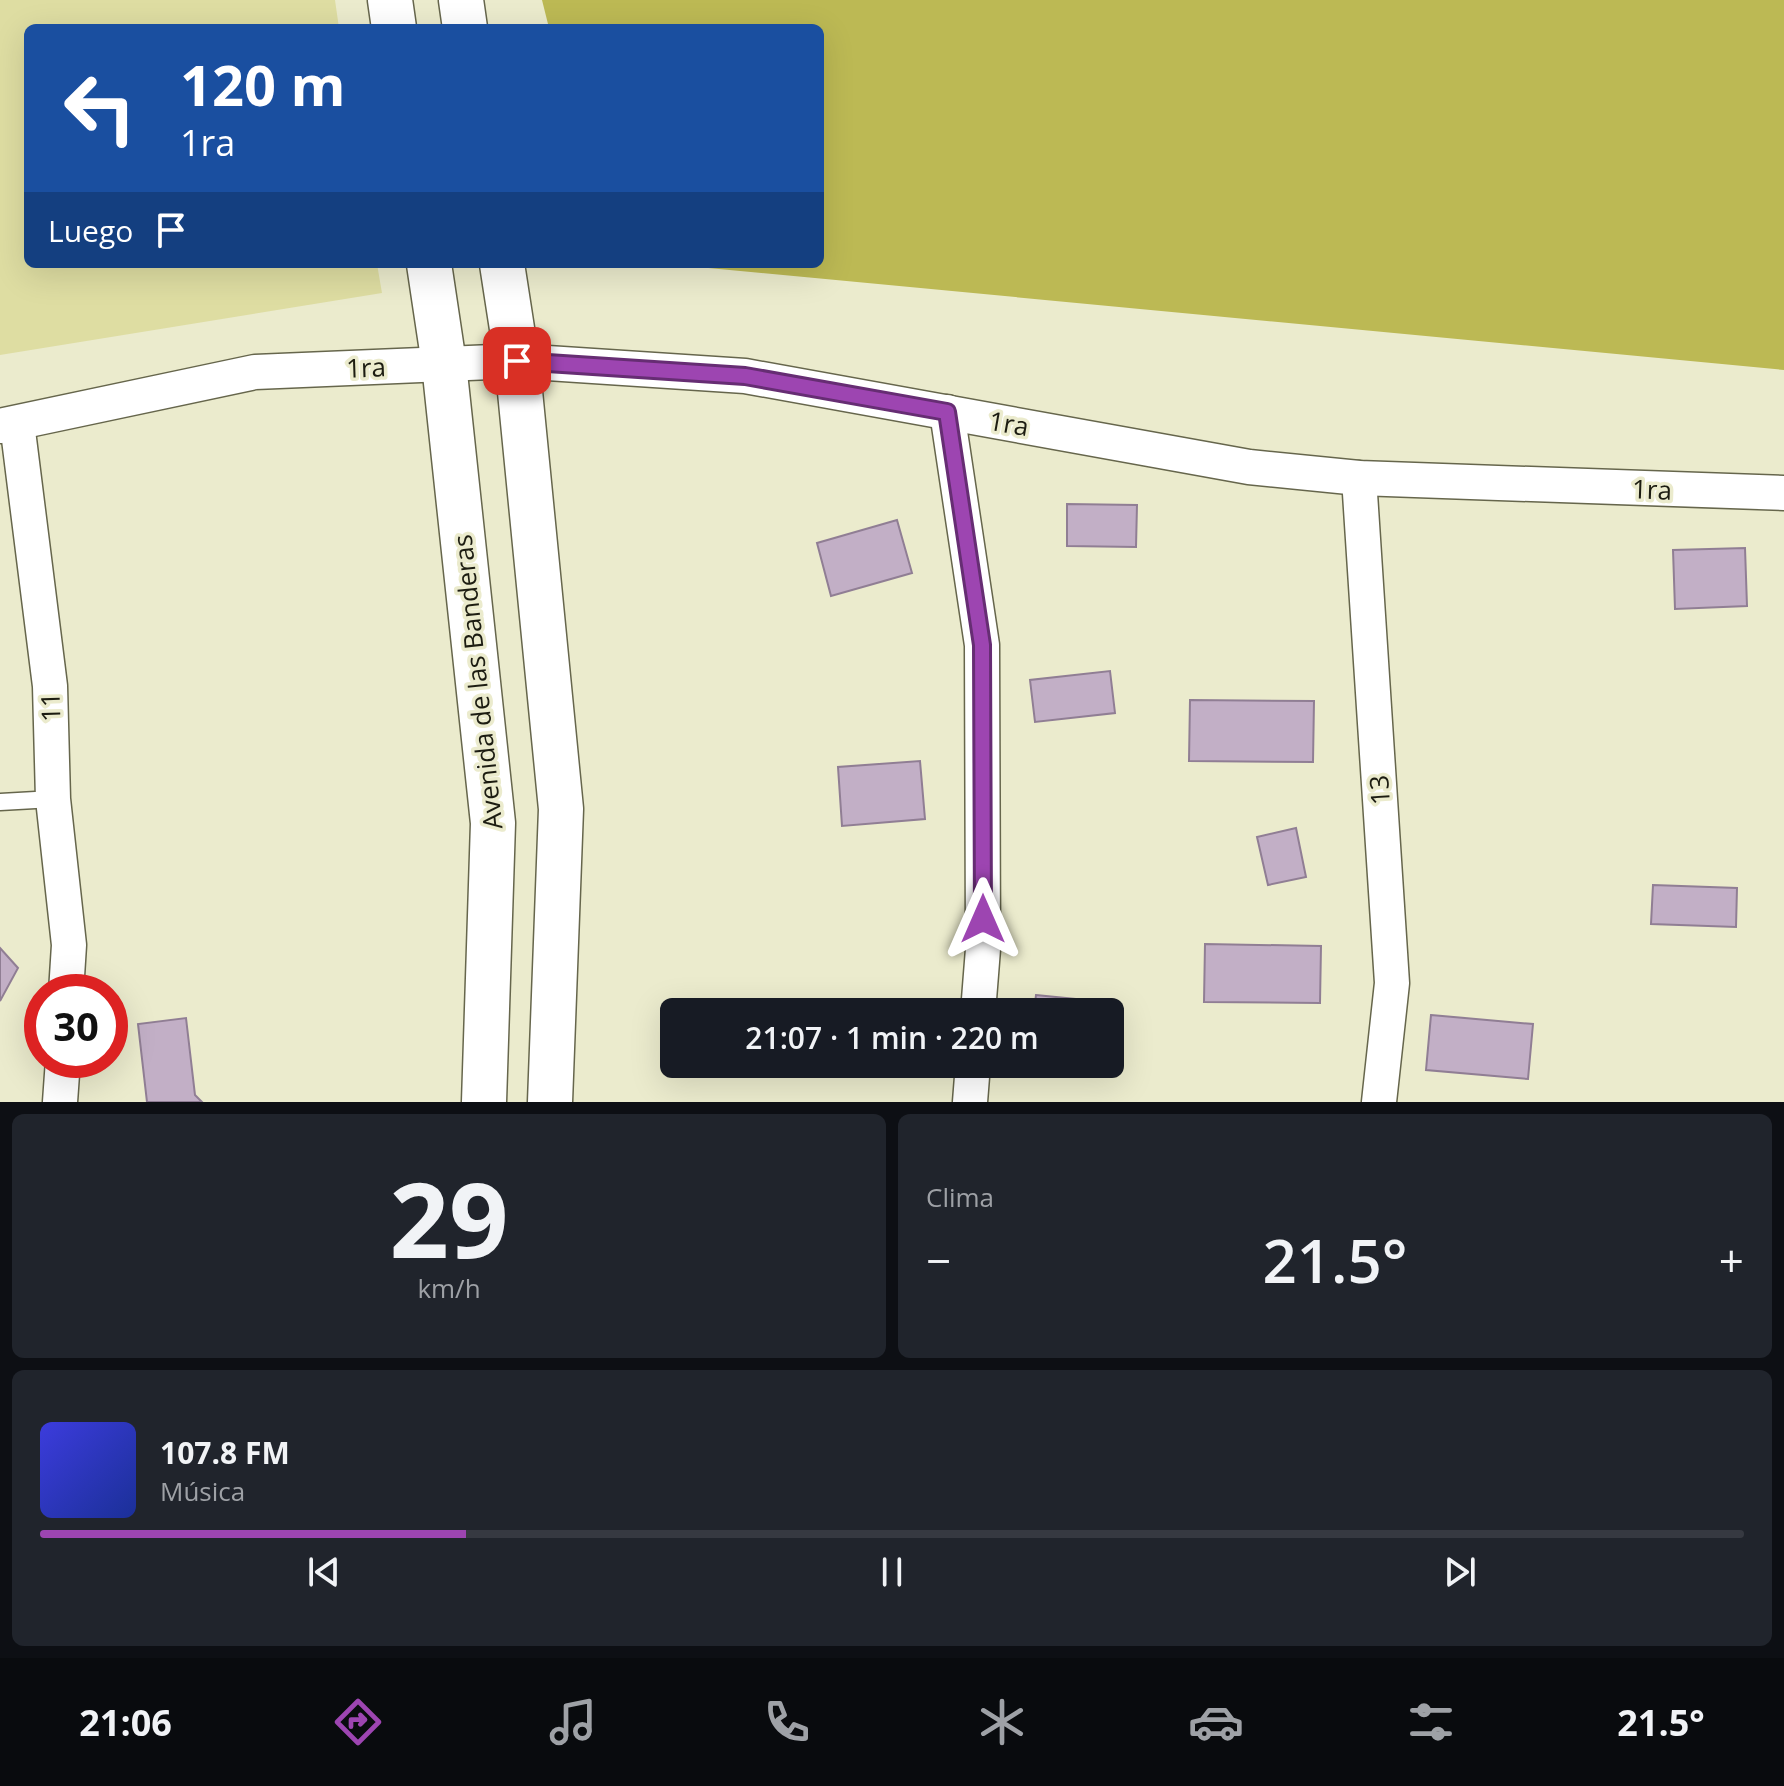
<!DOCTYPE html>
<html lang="es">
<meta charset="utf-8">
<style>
body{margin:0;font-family:"Open Sans",sans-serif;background:#20242c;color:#f1f3f6;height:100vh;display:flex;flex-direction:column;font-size:30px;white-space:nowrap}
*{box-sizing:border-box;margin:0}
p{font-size:26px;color:#9ea1a6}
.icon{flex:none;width:44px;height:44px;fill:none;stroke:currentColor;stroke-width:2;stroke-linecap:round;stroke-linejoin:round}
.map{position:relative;height:1102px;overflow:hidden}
.drawer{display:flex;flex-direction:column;gap:12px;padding:12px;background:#0d0f14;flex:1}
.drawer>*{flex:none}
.guide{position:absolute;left:24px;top:24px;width:800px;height:244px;border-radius:12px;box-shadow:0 8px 32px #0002;background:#1a4fa0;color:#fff;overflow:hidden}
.speed{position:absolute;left:24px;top:974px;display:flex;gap:16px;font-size:40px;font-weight:700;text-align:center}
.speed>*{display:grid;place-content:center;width:104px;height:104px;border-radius:50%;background:#171b24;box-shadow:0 8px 32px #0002;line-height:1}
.speed .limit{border:12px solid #d22;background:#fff;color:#111}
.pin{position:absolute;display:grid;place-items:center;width:68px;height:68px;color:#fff;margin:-34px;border-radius:16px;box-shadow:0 4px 12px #0006}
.me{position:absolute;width:88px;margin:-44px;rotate:0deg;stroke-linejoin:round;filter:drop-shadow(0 0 6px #0008)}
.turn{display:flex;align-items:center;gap:28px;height:168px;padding:0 24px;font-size:36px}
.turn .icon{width:104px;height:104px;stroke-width:2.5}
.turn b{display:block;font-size:56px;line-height:68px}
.then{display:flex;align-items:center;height:76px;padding:0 24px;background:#0003;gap:16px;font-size:30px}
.big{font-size:60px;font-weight:600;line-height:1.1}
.drawer .widget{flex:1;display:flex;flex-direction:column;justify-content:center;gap:12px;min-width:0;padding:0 28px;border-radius:12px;background:#20242c}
.drawer .dial{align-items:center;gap:0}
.dial b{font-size:104px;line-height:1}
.song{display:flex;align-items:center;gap:24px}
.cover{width:96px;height:96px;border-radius:12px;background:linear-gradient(135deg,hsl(240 70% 55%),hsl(230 70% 35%))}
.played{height:8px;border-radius:4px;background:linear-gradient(90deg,#9d45b1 25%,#363941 25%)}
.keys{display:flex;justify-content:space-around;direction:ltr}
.heat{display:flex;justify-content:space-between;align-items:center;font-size:44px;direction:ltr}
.drawer .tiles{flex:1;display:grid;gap:12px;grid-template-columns:1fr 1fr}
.widget:last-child{grid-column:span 2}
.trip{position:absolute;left:660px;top:998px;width:464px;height:80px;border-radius:12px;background:#171b24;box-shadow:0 8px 32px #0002;font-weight:600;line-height:80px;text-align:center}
.tab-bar{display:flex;height:128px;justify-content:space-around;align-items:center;background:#090b0e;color:#9ea1a6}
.tab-bar .icon{width:56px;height:56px}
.tab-bar .on{color:#9d45b1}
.tab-bar b{font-size:36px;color:#f1f3f6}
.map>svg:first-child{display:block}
.green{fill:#dedda2}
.forest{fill:#bcb954}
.building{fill:#c2afc6;stroke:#907e94;stroke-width:2}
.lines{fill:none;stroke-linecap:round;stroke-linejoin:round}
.service-casing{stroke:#66664c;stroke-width:19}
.minor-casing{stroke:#66664c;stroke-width:37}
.secondary-casing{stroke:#66664c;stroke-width:47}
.service{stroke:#fff;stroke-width:16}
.minor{stroke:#fff;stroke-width:34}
.secondary{stroke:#fff;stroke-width:44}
.route-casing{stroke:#662d73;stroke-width:20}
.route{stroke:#9d45b1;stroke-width:14}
.labels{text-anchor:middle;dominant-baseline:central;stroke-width:7;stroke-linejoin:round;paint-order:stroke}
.street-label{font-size:26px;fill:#1c1c11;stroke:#ebebcd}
</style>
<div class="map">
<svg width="1784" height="1102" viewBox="0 0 1784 1102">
<rect width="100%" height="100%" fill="#ebebcd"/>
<!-- green -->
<polygon class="green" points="0,0 335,0 339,28 28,28 28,264 377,264 382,293 0,355"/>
<!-- forest -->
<polygon class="forest" points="542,0 1784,0 1784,370 666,264 820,264 820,28 549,28"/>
<!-- building -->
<g class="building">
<polygon points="1067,504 1137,505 1136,547 1067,546"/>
<polygon points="897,520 912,573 831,596 817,543"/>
<polygon points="1745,548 1747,606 1675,609 1673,550"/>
<polygon points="1110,671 1115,713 1035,722 1030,680"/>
<polygon points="1190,700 1314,701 1313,762 1189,761"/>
<polygon points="920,761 925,819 842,826 838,767"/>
<polygon points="1296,828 1306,877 1268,885 1257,837"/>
<polygon points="1653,885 1737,888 1736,927 1651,924"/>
<polygon points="1205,944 1321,946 1320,1003 1204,1002"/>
<polygon points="0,948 18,968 0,1001"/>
<polygon points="1036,995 1105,1002 1104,1012 1034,1012"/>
<polygon points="1431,1015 1533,1024 1528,1079 1426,1070"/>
<polygon points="186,1018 195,1095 202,1102 147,1102 138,1024"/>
</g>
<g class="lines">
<defs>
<polyline id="service" points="0,802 53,799"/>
<g id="minor">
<polyline points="947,412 982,645 983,949 978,1012"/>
<polyline points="17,423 50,686 53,799 69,945 66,992"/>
<polyline points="0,426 255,372 517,361 745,376 1249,467 1359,478 1784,493"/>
<polyline points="1359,478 1392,983 1379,1102"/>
<polyline points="60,1102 63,1060"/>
<polyline points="970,1102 973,1064"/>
</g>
<g id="secondary">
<polyline points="390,0 394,28"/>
<polyline points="461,0 465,28"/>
<polyline points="429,264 444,364 493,823 484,1102"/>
<polyline points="502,264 517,361 561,809 550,1102"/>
</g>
</defs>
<!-- service casing -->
<use href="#service" class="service-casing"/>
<!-- minor casing -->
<use href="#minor" class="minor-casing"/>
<!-- secondary casing -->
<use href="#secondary" class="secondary-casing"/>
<!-- service -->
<use href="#service" class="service"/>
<!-- minor -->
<use href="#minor" class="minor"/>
<!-- secondary -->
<use href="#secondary" class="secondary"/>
</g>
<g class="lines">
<defs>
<polyline id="route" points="517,361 745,376 947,412 982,645 983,919"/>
</defs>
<!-- route casing -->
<use href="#route" class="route-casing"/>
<!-- route -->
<use href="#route" class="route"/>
</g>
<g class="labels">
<!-- street labels -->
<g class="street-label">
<text transform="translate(366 367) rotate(-2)">1ra</text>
<text transform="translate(1009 423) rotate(10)">1ra</text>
<text transform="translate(1652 489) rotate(2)">1ra</text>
<text transform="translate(477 682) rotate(-96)">Avenida de las Banderas</text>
<text transform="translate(50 707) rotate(-92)">11</text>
<text transform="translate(1379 790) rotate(-94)">13</text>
</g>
</g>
</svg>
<div class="speed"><div class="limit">30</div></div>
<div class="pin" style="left:517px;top:361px;background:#d93025"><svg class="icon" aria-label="arrive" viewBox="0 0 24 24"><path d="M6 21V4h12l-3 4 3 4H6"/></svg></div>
<svg class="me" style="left:983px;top:919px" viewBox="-20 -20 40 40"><path d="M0-17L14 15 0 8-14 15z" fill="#9d45b1" stroke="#fff" stroke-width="4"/></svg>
<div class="trip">21:07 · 1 min · 220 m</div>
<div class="guide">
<div class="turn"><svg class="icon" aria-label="left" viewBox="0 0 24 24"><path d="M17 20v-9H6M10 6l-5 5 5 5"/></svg><div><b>120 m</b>1ra</div></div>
<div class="then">Luego<svg class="icon" aria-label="arrive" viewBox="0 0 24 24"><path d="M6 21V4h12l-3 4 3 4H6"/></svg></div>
</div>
</div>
<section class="drawer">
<div class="tiles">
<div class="widget dial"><b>29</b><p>km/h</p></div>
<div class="widget"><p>Clima</p>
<div class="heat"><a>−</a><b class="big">21.5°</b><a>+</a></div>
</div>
<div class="widget">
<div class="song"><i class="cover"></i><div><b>107.8 FM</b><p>Música</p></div></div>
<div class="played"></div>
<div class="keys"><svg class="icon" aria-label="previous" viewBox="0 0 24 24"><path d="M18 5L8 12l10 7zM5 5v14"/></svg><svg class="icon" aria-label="pause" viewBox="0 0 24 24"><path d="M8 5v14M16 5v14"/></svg><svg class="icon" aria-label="next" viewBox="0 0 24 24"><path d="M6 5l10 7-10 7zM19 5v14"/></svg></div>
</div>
</div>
</section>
<nav class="tab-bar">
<b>21:06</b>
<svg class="icon on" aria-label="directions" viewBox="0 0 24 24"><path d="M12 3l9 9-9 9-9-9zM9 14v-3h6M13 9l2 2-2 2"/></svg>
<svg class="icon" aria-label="music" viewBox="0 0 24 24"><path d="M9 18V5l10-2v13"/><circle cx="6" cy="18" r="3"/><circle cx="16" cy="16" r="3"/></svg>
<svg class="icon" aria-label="phone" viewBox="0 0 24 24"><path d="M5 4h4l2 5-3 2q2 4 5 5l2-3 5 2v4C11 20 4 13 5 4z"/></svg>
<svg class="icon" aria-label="climate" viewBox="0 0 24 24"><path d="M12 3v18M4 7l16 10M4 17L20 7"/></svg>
<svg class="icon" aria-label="car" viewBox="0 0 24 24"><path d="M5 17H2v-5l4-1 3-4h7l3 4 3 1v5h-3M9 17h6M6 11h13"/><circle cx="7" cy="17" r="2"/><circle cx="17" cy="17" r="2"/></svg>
<svg class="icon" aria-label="filters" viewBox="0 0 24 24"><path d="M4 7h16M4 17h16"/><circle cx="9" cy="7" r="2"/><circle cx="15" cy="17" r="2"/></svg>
<b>21.5°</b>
</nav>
